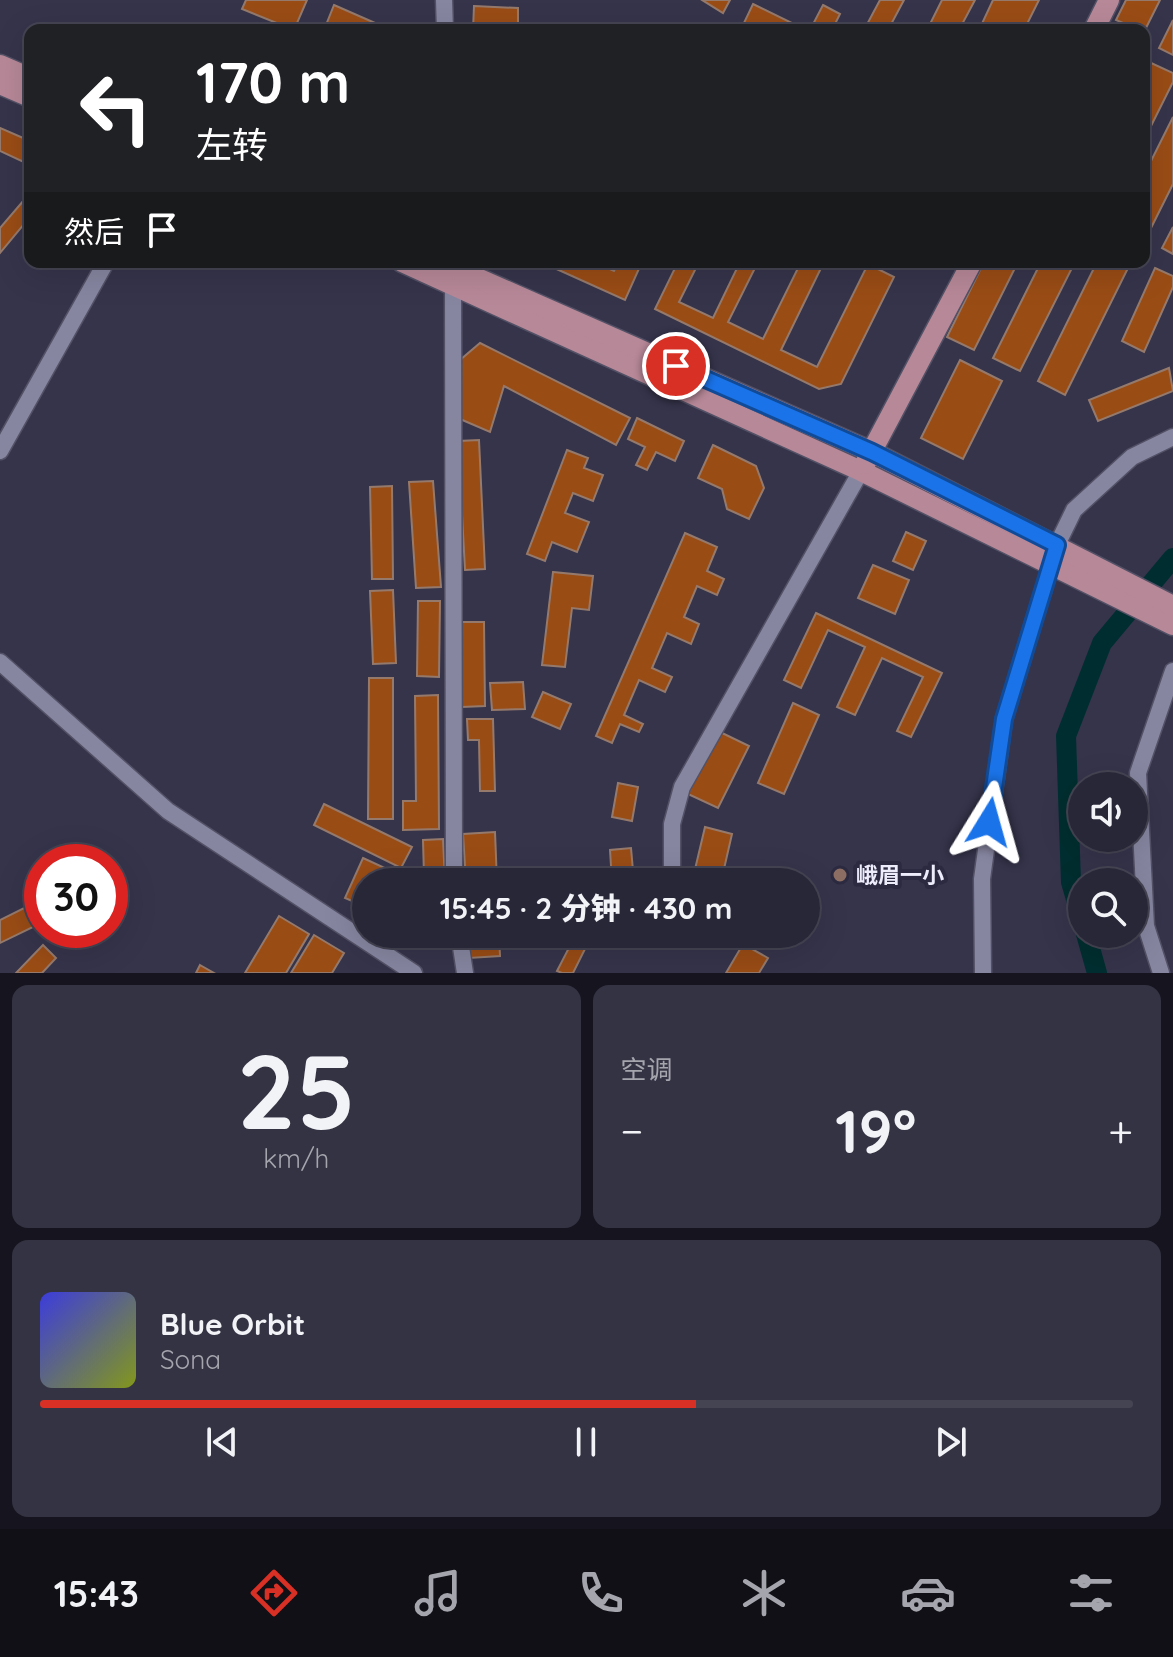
<!DOCTYPE html>
<html lang="zh">
<meta charset="utf-8">
<style>
body{margin:0;font-family:Quicksand,"Noto Sans SC",sans-serif;background:#343343;color:#f1f3f6;height:100vh;display:flex;flex-direction:column;font-size:30px;white-space:nowrap}
*{box-sizing:border-box;margin:0}
p{font-size:26px;color:#a5a5ae}
.icon{flex:none;width:44px;height:44px;fill:none;stroke:currentColor;stroke-width:2;stroke-linecap:round;stroke-linejoin:round}
.map{position:relative;height:973px;overflow:hidden}
.drawer{display:flex;flex-direction:column;gap:12px;padding:12px;background:#16151f;flex:1}
.drawer>*{flex:none}
.top-card{position:absolute;left:24px;top:24px;width:1126px;height:244px;border-radius:16px;box-shadow:0 8px 32px #0002,0 0 0 2px #444453;background:#202124;color:#fff;overflow:hidden}
.buttons{position:absolute;left:1068px;top:772px;display:grid;gap:16px}
.buttons a{display:grid;place-items:center;width:80px;height:80px;border-radius:50%;background:#282738;box-shadow:0 8px 32px #0002,0 0 0 2px #444453;font-size:40px}
.speed{position:absolute;left:24px;top:844px;display:flex;gap:16px;font-size:40px;font-weight:700;text-align:center}
.speed>*{display:grid;place-content:center;width:104px;height:104px;border-radius:50%;background:#282738;box-shadow:0 8px 32px #0002,0 0 0 2px #444453;line-height:1}
.speed .limit{border:12px solid #d22;background:#fff;color:#111}
.pin{position:absolute;display:grid;place-items:center;width:68px;height:68px;color:#fff;margin:-34px;border:4px solid #fff;border-radius:50%;box-shadow:0 2px 8px #0007}
.me{position:absolute;width:88px;margin:-44px;rotate:8deg;stroke-linejoin:round;filter:drop-shadow(0 0 6px #0008)}
.turn{display:flex;align-items:center;gap:28px;height:168px;padding:0 40px;font-size:36px}
.turn .icon{width:104px;height:104px;stroke-width:2.5}
.turn b{display:block;font-size:56px;line-height:68px}
.then{display:flex;align-items:center;height:76px;padding:0 40px;background:#0003;gap:16px;font-size:30px}
.big{font-size:60px;font-weight:800;line-height:1.1}
.drawer .card{flex:1;display:flex;flex-direction:column;justify-content:center;gap:12px;min-width:0;padding:0 28px;border-radius:16px;background:#343343}
.drawer .dial{align-items:center;gap:0}
.dial b{font-size:104px;line-height:1}
.song{display:flex;align-items:center;gap:24px}
.cover{width:96px;height:96px;border-radius:12px;background:linear-gradient(135deg,hsl(240 70% 55%),hsl(70 70% 35%))}
.played{height:8px;border-radius:4px;background:linear-gradient(90deg,#d93025 60%,#444453 60%)}
.keys{display:flex;justify-content:space-around;direction:ltr}
.heat{display:flex;justify-content:space-between;align-items:center;font-size:44px;direction:ltr}
.drawer .tiles{flex:1;display:grid;gap:12px;grid-template-columns:1fr 1fr}
.card:last-child{grid-column:span 2}
.trip{position:absolute;left:352px;top:868px;width:468px;height:80px;border-radius:40px;background:#282738;box-shadow:0 8px 32px #0002,0 0 0 2px #444453;font-weight:800;line-height:80px;text-align:center}
.menu{display:flex;height:128px;justify-content:space-around;align-items:center;background:#101016;color:#a5a5ae}
.menu .icon{width:56px;height:56px}
.menu .current{color:#d93025}
.menu b{font-size:36px;color:#f1f3f6}
.map>svg:first-child{display:block}
.lines{fill:none;stroke-linecap:round;stroke-linejoin:round}
.river{stroke:#002e30;stroke-width:20}
.building{fill:#9a4c15;stroke:#957a6c;stroke-width:2}
.minor-casing{stroke:#535166;stroke-width:19}
.major-casing{stroke:#535166;stroke-width:23}
.minor{stroke:#8786a1;stroke-width:16}
.major{stroke:#b78898;stroke-width:20}
.route-casing{stroke:#114b97;stroke-width:20}
.route{stroke:#1a73e8;stroke-width:14}
.education-dot{fill:#8d6e63;stroke:#2b2a40;stroke-width:3}
.labels{text-anchor:middle;dominant-baseline:central;stroke-width:8;stroke-linejoin:round;paint-order:stroke}
.poi-label{font-size:22px;font-weight:bold;fill:#ececfb;stroke:#2b2a40;text-anchor:start}
</style>
<div class="map">
<svg width="1173" height="973" viewBox="0 0 1173 973">
<rect width="100%" height="100%" fill="#35344b"/>
<g class="lines">
<!-- river -->
<g class="river">
<polyline points="1082,920 1071,882 1066,736 1102,643 1173,558"/>
<polyline points="1086,934 1097,973"/>
</g>
</g>
<!-- building -->
<g class="building">
<polygon points="246,0 307,0 294,30 242,9"/>
<polygon points="702,0 730,0 723,13"/>
<polygon points="880,0 904,0 888,30 864,30"/>
<polygon points="942,0 975,0 959,30 928,28"/>
<polygon points="993,0 1039,0 1024,30 979,30"/>
<polygon points="1126,0 1160,0 1144,32 1116,20"/>
<polygon points="753,4 796,25 794,30 742,27"/>
<polygon points="334,5 391,30 324,30"/>
<polygon points="823,5 840,14 832,30 810,30"/>
<polygon points="474,6 518,8 518,30 473,30"/>
<polygon points="1173,20 1173,55 1159,48"/>
<polygon points="658,23 658,30 617,30 617,26"/>
<polygon points="1149,62 1173,73 1173,82 1144,140 1144,72"/>
<polygon points="1173,117 1173,184 1144,242 1144,175"/>
<polygon points="0,128 30,141 28,164 0,151"/>
<polygon points="30,193 30,217 0,253 0,228"/>
<polygon points="1173,227 1173,254 1162,248"/>
<polygon points="541,262 594,262 614,271 618,262 642,262 625,300"/>
<polygon points="678,262 699,262 679,302 713,318 740,262 758,262 728,322 763,339 801,262 823,264 781,350 817,367 868,264 894,277 841,384 819,389 655,309"/>
<polygon points="984,262 1018,262 974,350 947,337"/>
<polygon points="1041,262 1075,262 1020,371 993,358"/>
<polygon points="1097,262 1131,262 1065,395 1038,381"/>
<polygon points="1155,268 1173,276 1173,287 1144,352 1122,341"/>
<polygon points="480,343 630,418 616,445 504,386 490,432 460,419 460,360"/>
<polygon points="960,360 1002,381 963,459 921,438"/>
<polygon points="1169,368 1173,391 1098,421 1089,400"/>
<polygon points="637,418 684,441 675,461 656,452 647,470 636,465 645,447 628,439"/>
<polygon points="479,440 485,569 465,570 458,441"/>
<polygon points="713,445 756,466 764,488 749,519 727,509 722,489 698,478"/>
<polygon points="567,450 588,458 584,468 603,475 593,501 573,493 565,513 589,522 577,552 552,542 545,561 527,554"/>
<polygon points="433,481 441,587 416,588 409,482"/>
<polygon points="392,486 393,579 372,579 370,487"/>
<polygon points="906,532 926,541 913,570 893,561"/>
<polygon points="685,533 717,547 707,571 724,579 717,595 697,586 684,617 699,624 691,644 667,633 652,668 672,677 665,692 639,680 624,715 643,724 639,732 620,724 612,743 596,736"/>
<polygon points="873,565 909,580 895,614 858,598"/>
<polygon points="553,572 593,576 589,610 572,608 565,667 542,665"/>
<polygon points="393,590 396,663 373,664 370,591"/>
<polygon points="418,601 440,601 439,677 417,676"/>
<polygon points="816,613 942,673 911,737 897,731 923,677 882,658 855,715 837,707 865,647 828,630 801,688 784,680"/>
<polygon points="462,622 484,622 485,706 462,707"/>
<polygon points="369,678 393,678 393,819 368,819"/>
<polygon points="523,682 525,709 492,710 490,683"/>
<polygon points="543,692 571,704 560,729 532,717"/>
<polygon points="438,695 439,829 403,830 403,801 416,801 415,696"/>
<polygon points="793,703 819,715 784,794 758,783"/>
<polygon points="467,719 493,719 495,791 480,791 479,740 468,740"/>
<polygon points="718,731 749,746 718,808 688,794"/>
<polygon points="618,783 638,787 632,821 612,817"/>
<polygon points="324,804 412,847 401,868 314,825"/>
<polygon points="705,827 732,834 721,882 692,882"/>
<polygon points="495,832 497,882 466,882 463,834"/>
<polygon points="443,839 445,882 416,882 424,876 423,840"/>
<polygon points="631,848 634,882 612,882 610,850"/>
<polygon points="363,858 387,869 382,882 366,882 366,907 345,898"/>
<polygon points="26,907 35,926 0,943 0,920"/>
<polygon points="279,916 309,934 286,973 245,973"/>
<polygon points="468,934 499,934 500,956 469,958"/>
<polygon points="314,935 344,953 332,973 291,973"/>
<polygon points="574,938 587,945 573,973 562,973 557,971"/>
<polygon points="743,944 768,958 759,973 726,973"/>
<polygon points="43,945 56,958 42,973 16,973"/>
<polygon points="200,965 214,973 196,973"/>
</g>
<g class="lines">
<defs>
<g id="minor">
<polyline points="444,0 445,30"/>
<polyline points="453,276 454,882"/>
<polyline points="0,451 106,262"/>
<polyline points="0,662 168,811 414,973"/>
<polyline points="672,882 672,824 682,787 861,471"/>
<polyline points="459,934 465,973"/>
<polyline points="983,973 982,879 1004,719 1057,545 1074,510 1132,457 1173,437"/>
<polyline points="1161,973 1146,926 1138,773 1173,671"/>
</g>
<g id="major">
<polyline points="1094,30 1109,0"/>
<polyline points="0,65 30,78"/>
<polyline points="0,84 30,97"/>
<polyline points="402,262 861,471 1173,625"/>
<polyline points="441,262 872,452 1173,606"/>
<polyline points="865,464 972,262"/>
</g>
</defs>
<!-- minor casing -->
<use href="#minor" class="minor-casing"/>
<!-- major casing -->
<use href="#major" class="major-casing"/>
<!-- minor -->
<use href="#minor" class="minor"/>
<!-- major -->
<use href="#major" class="major"/>
</g>
<g class="lines">
<defs>
<polyline id="route" points="676,366 872,452 1057,545 1004,719 989,822"/>
</defs>
<!-- route casing -->
<use href="#route" class="route-casing"/>
<!-- route -->
<use href="#route" class="route"/>
</g>
<!-- markers -->
<circle class="education-dot" cx="840" cy="875" r="8"/>
<g class="labels">
<!-- poi labels -->
<g class="poi-label">
<text x="856" y="875">峨眉一小</text>
</g>
</g>
</svg>
<div class="buttons">
<a><svg class="icon" aria-label="sound" viewBox="0 0 24 24"><path d="M4 9h4l5-4v14l-5-4H4zM17 9q2 3 0 6"/></svg></a>
<a><svg class="icon" aria-label="search" viewBox="0 0 24 24"><circle cx="10" cy="10" r="6"/><path d="M15 15l6 6"/></svg></a>
</div>
<div class="speed"><div class="limit">30</div></div>
<div class="pin" style="left:676px;top:366px;background:#d93025"><svg class="icon" aria-label="arrive" viewBox="0 0 24 24"><path d="M6 21V4h12l-3 4 3 4H6"/></svg></div>
<svg class="me" style="left:989px;top:822px" viewBox="-20 -20 40 40"><path d="M0-17L14 15 0 8-14 15z" fill="#1a73e8" stroke="#fff" stroke-width="4"/></svg>
<div class="trip">15:45 · 2 分钟 · 430 m</div>
<div class="top-card">
<div class="turn"><svg class="icon" aria-label="left" viewBox="0 0 24 24"><path d="M17 20v-9H6M10 6l-5 5 5 5"/></svg><div><b>170 m</b>左转</div></div>
<div class="then">然后<svg class="icon" aria-label="arrive" viewBox="0 0 24 24"><path d="M6 21V4h12l-3 4 3 4H6"/></svg></div>
</div>
</div>
<section class="drawer">
<div class="tiles">
<div class="card dial"><b>25</b><p>km/h</p></div>
<div class="card"><p>空调</p>
<div class="heat"><a>−</a><b class="big">19°</b><a>+</a></div>
</div>
<div class="card">
<div class="song"><i class="cover"></i><div><b>Blue Orbit</b><p>Sona</p></div></div>
<div class="played"></div>
<div class="keys"><svg class="icon" aria-label="previous" viewBox="0 0 24 24"><path d="M18 5L8 12l10 7zM5 5v14"/></svg><svg class="icon" aria-label="pause" viewBox="0 0 24 24"><path d="M8 5v14M16 5v14"/></svg><svg class="icon" aria-label="next" viewBox="0 0 24 24"><path d="M6 5l10 7-10 7zM19 5v14"/></svg></div>
</div>
</div>
</section>
<nav class="menu">
<b>15:43</b>
<svg class="icon current" aria-label="directions" viewBox="0 0 24 24"><path d="M12 3l9 9-9 9-9-9zM9 14v-3h6M13 9l2 2-2 2"/></svg>
<svg class="icon" aria-label="music" viewBox="0 0 24 24"><path d="M9 18V5l10-2v13"/><circle cx="6" cy="18" r="3"/><circle cx="16" cy="16" r="3"/></svg>
<svg class="icon" aria-label="phone" viewBox="0 0 24 24"><path d="M5 4h4l2 5-3 2q2 4 5 5l2-3 5 2v4C11 20 4 13 5 4z"/></svg>
<svg class="icon" aria-label="climate" viewBox="0 0 24 24"><path d="M12 3v18M4 7l16 10M4 17L20 7"/></svg>
<svg class="icon" aria-label="car" viewBox="0 0 24 24"><path d="M5 17H2v-5l4-1 3-4h7l3 4 3 1v5h-3M9 17h6M6 11h13"/><circle cx="7" cy="17" r="2"/><circle cx="17" cy="17" r="2"/></svg>
<svg class="icon" aria-label="filters" viewBox="0 0 24 24"><path d="M4 7h16M4 17h16"/><circle cx="9" cy="7" r="2"/><circle cx="15" cy="17" r="2"/></svg>
</nav>
